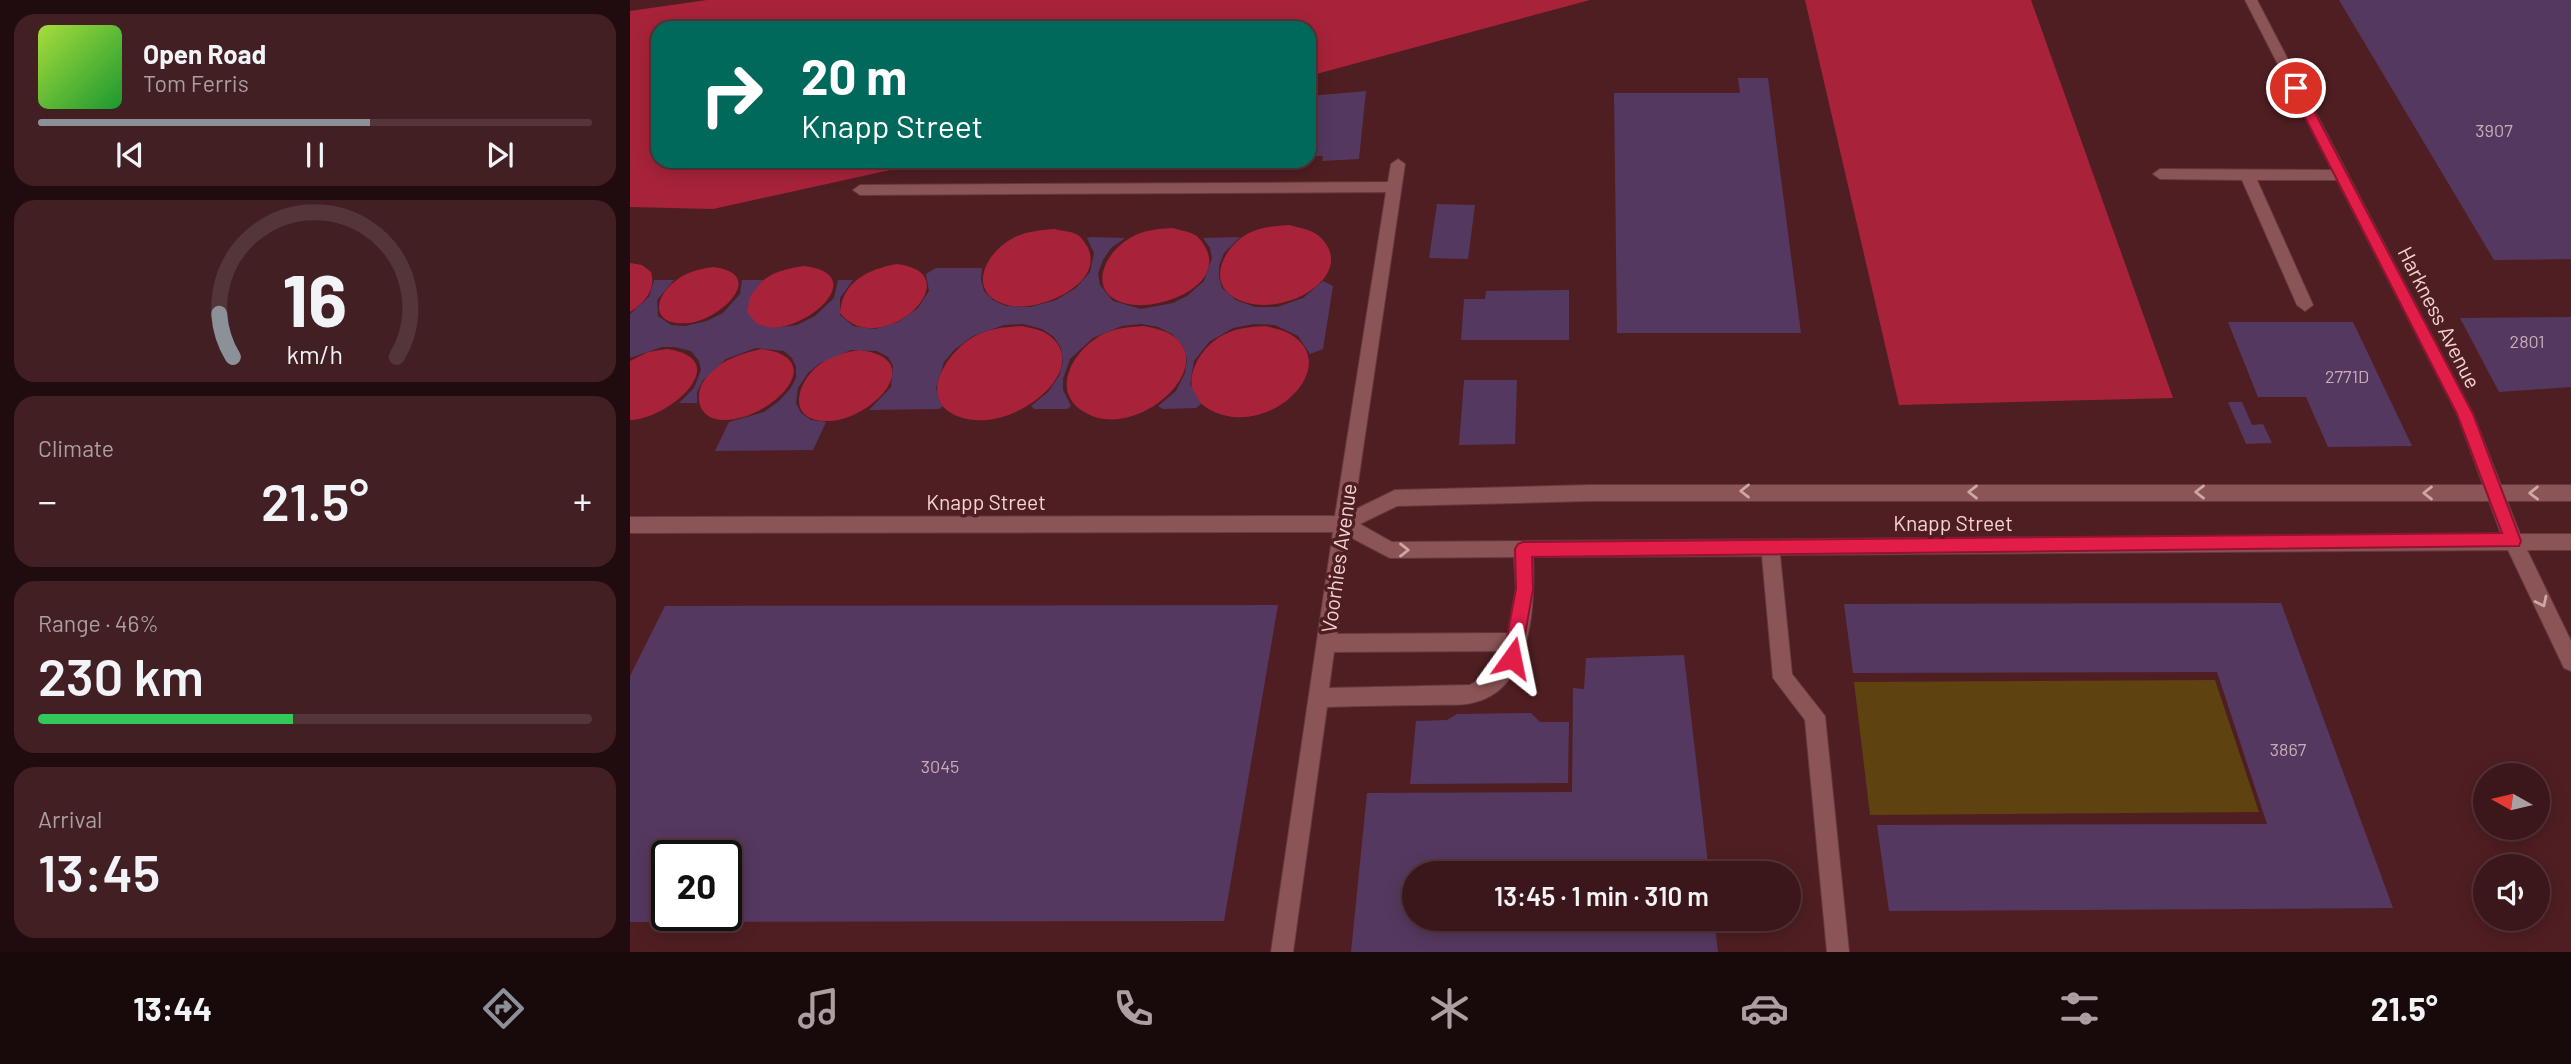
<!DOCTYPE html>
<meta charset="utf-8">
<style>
body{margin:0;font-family:Barlow,sans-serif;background:#421f23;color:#f1f3f6;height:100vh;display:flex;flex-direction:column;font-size:26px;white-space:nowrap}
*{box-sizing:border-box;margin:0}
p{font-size:23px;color:#ac9fa2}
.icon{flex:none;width:38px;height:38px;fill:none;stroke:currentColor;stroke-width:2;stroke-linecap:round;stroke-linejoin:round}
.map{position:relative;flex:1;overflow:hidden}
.details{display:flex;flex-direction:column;gap:14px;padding:14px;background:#200c0e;width:630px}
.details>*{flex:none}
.banner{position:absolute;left:21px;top:21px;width:665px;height:147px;border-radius:21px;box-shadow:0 4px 18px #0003,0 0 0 2px #543539;background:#00695c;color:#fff;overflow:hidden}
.needle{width:46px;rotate:278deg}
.fabs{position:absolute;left:1843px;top:763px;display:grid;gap:14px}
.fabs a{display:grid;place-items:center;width:77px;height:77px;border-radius:50%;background:#3b161a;box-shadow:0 4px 18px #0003,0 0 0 2px #543539;font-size:35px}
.speed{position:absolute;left:21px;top:840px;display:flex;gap:14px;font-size:35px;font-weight:700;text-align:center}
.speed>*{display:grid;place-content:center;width:91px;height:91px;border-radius:50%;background:#3b161a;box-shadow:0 4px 18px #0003,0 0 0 2px #543539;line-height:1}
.speed .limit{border:4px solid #111;border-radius:10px;background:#fff;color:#111}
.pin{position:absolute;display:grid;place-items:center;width:60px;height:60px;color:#fff;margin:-30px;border:4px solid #fff;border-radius:50%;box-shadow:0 2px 7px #0007}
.me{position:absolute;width:77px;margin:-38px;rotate:12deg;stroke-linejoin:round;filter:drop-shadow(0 0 5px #0008)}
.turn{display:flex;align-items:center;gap:24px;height:147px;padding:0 35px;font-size:32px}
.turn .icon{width:91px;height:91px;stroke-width:2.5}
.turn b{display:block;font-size:49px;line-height:60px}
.big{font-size:52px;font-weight:600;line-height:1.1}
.details .tile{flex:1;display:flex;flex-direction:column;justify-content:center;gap:10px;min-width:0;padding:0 24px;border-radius:21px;background:#421f23}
.details .dial{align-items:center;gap:0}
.dial svg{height:182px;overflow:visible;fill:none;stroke:#543539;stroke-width:7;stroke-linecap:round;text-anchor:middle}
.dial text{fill:#f1f3f6;stroke:none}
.song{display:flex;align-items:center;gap:21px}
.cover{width:84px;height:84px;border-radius:10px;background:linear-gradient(135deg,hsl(80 70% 55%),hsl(130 70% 35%))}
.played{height:7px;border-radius:4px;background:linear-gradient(90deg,#8c9099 60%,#543539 60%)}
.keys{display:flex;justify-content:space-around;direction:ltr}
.heat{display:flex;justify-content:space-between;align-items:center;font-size:38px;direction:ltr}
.charge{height:10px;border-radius:5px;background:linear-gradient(90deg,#34c759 46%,#543539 0)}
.trip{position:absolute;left:772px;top:861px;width:399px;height:70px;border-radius:35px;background:#3b161a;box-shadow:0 4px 18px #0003,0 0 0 2px #543539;font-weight:600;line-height:70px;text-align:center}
.tabs{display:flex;height:112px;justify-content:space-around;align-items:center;background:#18090a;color:#ac9fa2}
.tabs .icon{width:49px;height:49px}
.tabs .selected{color:#8c9099}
.tabs b{font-size:32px;color:#f1f3f6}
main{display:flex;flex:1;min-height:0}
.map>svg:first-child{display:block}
.green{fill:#5e4210}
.water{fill:#a8233a}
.building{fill:#55385f;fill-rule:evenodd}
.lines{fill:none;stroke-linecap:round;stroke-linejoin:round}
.minor-casing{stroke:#643a3f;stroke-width:2}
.minor{fill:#8b5456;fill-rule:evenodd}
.oneway{stroke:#cfa7a8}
.route{fill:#e11d48;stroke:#92132f;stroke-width:2}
.labels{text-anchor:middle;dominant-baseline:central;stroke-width:7;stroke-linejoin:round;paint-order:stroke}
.number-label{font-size:18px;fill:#ccacb7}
.street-label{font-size:21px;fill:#f4d3d4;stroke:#4f1e22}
</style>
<main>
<section class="details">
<div class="tile">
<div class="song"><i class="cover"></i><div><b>Open Road</b><p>Tom Ferris</p></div></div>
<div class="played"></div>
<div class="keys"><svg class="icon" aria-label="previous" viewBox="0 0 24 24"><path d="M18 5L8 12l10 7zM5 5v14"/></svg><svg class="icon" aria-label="pause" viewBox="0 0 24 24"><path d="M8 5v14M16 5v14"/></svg><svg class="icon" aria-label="next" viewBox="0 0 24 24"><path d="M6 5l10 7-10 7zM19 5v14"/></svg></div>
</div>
<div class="tile dial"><svg viewBox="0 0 100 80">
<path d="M14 69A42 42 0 1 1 86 69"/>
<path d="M14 69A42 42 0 0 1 8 50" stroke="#8c9099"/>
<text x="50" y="56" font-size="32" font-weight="700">16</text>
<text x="50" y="72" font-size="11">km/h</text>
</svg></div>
<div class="tile"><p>Climate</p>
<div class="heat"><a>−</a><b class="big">21.5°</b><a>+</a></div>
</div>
<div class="tile"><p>Range · 46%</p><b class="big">230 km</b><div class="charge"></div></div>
<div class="tile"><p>Arrival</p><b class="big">13:45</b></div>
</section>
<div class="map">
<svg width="1941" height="952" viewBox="0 0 1941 952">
<rect width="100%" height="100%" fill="#4f1e22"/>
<!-- green -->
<polygon class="green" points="1585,680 1629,812 1240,815 1224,682"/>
<!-- water -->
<g class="water">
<polygon points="77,0 960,0 679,76 679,28 28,28 28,161 301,161 83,209 0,207 0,11"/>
<polygon points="1175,0 1401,0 1543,398 1269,405"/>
<path d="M 659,225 C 669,228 681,229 689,236 C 732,275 650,323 605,298 C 576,282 594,247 617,234 C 630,227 645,226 659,225 Z"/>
<path d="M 542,228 C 549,230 557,231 563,234 C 568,236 571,240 574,245 C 599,285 529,311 498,304 C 456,295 472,254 500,238 C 513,230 527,229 542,228 Z"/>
<path d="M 425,229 C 432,231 440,231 446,234 C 452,237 454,242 457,246 C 477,283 411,311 382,306 C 335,297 352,255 383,238 C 397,231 411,230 425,229 Z"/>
<path d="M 0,263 L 12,265 L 21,272 C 26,289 15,303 0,312 Z"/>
<path d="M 267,264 C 345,274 250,363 210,313 C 212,281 239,269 267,264 Z"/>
<path d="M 174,266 C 240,274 180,330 138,328 C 100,326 117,290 138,277 C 149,270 162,268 174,266 Z"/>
<path d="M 83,267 C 139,274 90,320 59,323 C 20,327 22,297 48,279 C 59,271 71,269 83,267 Z"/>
<path d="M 392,326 C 400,328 410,329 417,334 C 467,367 383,436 330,417 C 284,401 317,351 345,336 C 360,328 376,327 392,326 Z"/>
<path d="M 514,326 C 523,328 533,330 540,334 C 592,365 507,442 456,413 C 420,393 441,354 468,337 C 482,328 498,327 514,326 Z"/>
<path d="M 635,326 C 643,328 653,330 660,334 C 716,366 635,444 577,408 C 545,389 568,348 593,335 C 606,328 620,327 635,326 Z"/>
<path d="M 37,349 C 106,359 40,419 0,420 L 0,361 L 18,352 Z"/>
<path d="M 132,349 C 203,359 139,421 93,420 C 66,419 62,392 79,374 C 93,359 113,353 132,349 Z"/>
<path d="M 230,350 C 299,359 243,419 200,421 C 157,423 164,384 190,364 C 201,355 216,352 230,350 Z"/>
</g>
<!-- building -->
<g class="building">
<polygon points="1709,0 1941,0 1941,259 1864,260"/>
<polygon points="1108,78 1138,78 1171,333 987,333 984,93 1110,93"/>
<polygon points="736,91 729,159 692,161 693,156 679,156 679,96"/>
<polygon points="440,161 524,161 522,166 438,167"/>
<polygon points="807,204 845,205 838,259 799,258"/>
<polygon points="461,237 495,238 481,248 473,260 468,273 470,285 483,301 511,309 543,303 557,296 574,281 582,258 580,248 573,238 610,237 594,253 589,266 589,278 592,288 606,300 625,307 647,307 673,298 693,281 703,286 693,349 680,354 668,336 645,325 624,324 603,328 579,342 564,361 560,384 571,404 566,408 533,409 528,406 546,391 555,373 557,359 553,346 542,334 528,327 511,324 492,326 463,338 440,359 433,379 433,390 441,406 437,409 404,409 401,406 418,392 429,376 433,361 431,348 424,337 412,329 393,324 374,325 343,336 324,350 314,362 306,388 309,400 313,406 309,409 239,410 261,387 263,366 258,357 247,351 221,350 190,363 178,373 168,388 166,403 171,413 181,420 196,422 183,450 85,451 99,422 134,412 149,401 160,389 166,378 166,367 162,358 154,351 126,348 96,359 73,380 67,392 67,403 49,403 64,388 71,370 69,361 61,351 45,347 32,347 0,358 0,314 19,297 24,280 44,280 27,300 28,316 41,325 55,326 77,321 93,313 110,294 112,280 133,280 120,296 117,312 127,324 142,328 167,325 185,316 204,298 208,280 223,280 210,298 210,315 223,326 245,329 268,322 288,308 299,291 296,274 306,268 352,268 351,280 354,291 363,300 376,306 400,307 426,300 446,288 460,272 464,253 457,238"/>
<polygon points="939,290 939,340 831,340 834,299 855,299 856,291"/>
<polygon points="1941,317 1941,387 1869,392 1830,318"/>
<polygon points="1598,322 1723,322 1782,446 1698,447 1676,397 1628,397"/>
<polygon points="834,380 887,380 885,444 829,445"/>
<polygon points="1598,402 1612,402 1622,425 1633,424 1642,443 1616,444"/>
<polygon points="1651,603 1763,908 1259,911 1247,825 1637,824 1587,672 1223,673 1214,604"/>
<path d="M 648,605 L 594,921 L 0,922 L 0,676 L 35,606 ZM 37,856 L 96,856 L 96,915 L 37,915 Z"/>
<polygon points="1054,655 1079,873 784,873 784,919 1084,919 1088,952 721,952 737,793 942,792 943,688 954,689 956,658"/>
<polygon points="901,713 910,722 939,722 938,783 780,784 786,721 817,720 827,714"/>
</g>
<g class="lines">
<defs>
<path id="minor" d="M 1615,0 L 1627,0 L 1843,414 L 1871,485 L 1941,485 L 1941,501 L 1877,501 L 1890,534 L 1941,534 L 1941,550 L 1897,550 L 1941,641 L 1941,671 L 1934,668 L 1878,550 L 1150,555 L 1162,674 L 1195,716 L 1219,952 L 1197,952 L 1175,720 L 1143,678 L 1132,556 L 903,557 C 905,605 902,691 842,703 C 829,706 813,704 799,705 C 765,705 731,706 697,707 L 663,952 L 641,952 L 703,532 L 0,533 L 0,517 L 705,516 L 756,192 L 230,195 L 223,190 L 230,185 L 758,182 L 761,164 L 768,159 L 775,164 L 724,510 L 765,490 L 960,485 L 1853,485 L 1827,414 L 1707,180 L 1627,180 L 1683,305 L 1675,311 L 1667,305 L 1612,180 L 1530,179 L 1523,174 L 1530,169 L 1702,170 ZM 960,501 L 1859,501 L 1871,534 L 762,542 L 730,524 L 767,506 ZM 720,537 L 760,558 L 884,557 L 886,589 L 878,633 L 707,634 ZM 874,651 L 862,672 L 840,685 L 699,688 L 704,652 Z"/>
</defs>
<!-- minor casing -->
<use href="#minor" class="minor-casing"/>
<!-- minor -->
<use href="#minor" class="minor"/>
</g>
<!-- one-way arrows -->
<defs><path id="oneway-chevron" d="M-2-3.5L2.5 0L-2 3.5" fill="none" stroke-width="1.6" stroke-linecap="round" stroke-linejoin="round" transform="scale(1.75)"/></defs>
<g class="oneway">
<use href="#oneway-chevron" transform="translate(1115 491) rotate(180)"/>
<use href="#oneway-chevron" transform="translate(1343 492) rotate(-180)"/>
<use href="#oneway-chevron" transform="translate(1570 492) rotate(-180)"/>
<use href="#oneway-chevron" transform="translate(1798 493) rotate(-180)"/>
<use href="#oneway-chevron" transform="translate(1904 493) rotate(179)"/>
<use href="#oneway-chevron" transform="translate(774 550)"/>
<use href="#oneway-chevron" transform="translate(1912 602) rotate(64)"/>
</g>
<!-- route -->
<polygon class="route" points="1666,83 1672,88 1843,414 1891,541 1889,546 902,557 903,589 891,658 888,664 882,666 876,664 873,658 886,589 885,549 888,544 893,542 1872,533 1827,414 1660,88"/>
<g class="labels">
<!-- number labels -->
<g class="number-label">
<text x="1864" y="130">3907</text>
<text x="1897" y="341">2801</text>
<text x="1717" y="376">2771D</text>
<text x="1658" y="749">3867</text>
<text x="310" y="766">3045</text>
</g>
<!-- street labels -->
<g class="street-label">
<text transform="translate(1810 317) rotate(63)">Harkness Avenue</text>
<text x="356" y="501">Knapp Street</text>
<text x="1323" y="522">Knapp Street</text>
<text transform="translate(708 558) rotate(-82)">Voorhies Avenue</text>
</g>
</g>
</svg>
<div class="fabs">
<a><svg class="needle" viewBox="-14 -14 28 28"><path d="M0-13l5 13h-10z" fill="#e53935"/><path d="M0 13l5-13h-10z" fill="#ac9fa2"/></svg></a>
<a><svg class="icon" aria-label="sound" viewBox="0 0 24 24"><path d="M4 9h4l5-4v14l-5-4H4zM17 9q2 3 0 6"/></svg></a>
</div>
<div class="speed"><div class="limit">20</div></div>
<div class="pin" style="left:1666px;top:88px;background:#d93025"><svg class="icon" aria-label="arrive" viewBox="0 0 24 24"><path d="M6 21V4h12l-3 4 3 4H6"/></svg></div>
<svg class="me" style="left:882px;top:658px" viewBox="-20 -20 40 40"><path d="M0-17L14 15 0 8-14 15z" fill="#e11d48" stroke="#fff" stroke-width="4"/></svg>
<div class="trip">13:45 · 1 min · 310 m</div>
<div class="banner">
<div class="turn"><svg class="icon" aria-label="right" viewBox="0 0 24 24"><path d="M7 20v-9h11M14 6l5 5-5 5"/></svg><div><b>20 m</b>Knapp Street</div></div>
</div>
</div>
</main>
<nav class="tabs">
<b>13:44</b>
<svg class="icon selected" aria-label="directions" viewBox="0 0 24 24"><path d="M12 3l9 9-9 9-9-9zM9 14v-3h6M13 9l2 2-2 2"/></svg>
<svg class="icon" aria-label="music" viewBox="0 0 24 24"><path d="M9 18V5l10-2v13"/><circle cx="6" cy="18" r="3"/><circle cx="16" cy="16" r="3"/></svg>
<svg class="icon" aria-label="phone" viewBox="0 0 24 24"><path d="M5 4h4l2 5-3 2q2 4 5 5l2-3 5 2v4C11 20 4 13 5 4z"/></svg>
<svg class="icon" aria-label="climate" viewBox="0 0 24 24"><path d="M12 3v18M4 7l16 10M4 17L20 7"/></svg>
<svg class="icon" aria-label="car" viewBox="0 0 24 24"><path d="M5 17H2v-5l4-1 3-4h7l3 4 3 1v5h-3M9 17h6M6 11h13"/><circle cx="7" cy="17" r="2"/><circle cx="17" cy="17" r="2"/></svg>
<svg class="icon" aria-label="filters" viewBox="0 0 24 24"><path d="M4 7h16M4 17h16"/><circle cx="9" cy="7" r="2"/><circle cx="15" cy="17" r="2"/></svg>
<b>21.5°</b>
</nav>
